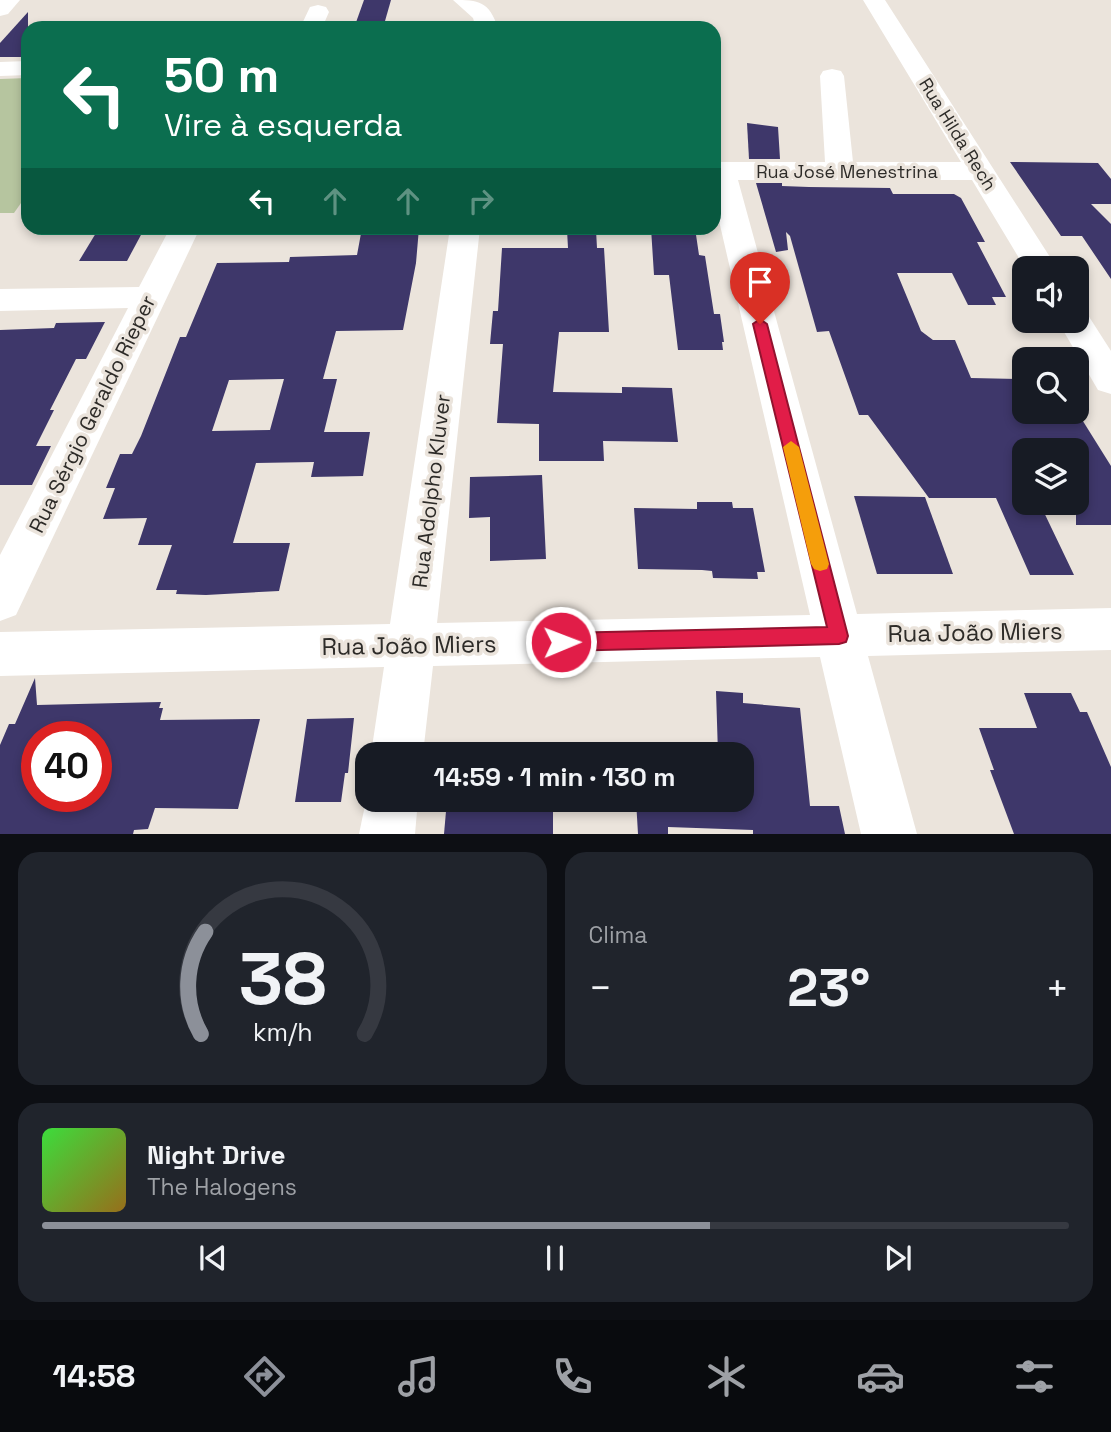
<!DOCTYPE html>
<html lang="pt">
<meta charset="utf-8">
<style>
body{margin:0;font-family:"Space Grotesk",sans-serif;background:#20242c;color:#f1f3f6;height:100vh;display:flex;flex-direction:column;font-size:26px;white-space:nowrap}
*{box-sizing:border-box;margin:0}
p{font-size:23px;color:#9ea1a6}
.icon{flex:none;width:38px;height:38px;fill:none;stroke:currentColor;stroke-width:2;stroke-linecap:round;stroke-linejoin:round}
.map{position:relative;height:834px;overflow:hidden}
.panel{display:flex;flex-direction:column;gap:18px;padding:18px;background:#0d0f14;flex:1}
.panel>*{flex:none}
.banner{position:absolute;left:21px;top:21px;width:700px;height:214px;border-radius:21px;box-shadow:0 4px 10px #0003;background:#0b6e4f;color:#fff;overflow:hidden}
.controls{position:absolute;left:1012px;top:256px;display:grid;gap:14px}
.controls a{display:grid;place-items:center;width:77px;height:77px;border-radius:14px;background:#171b24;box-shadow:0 4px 10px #0003;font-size:35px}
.speed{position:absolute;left:21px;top:721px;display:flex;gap:14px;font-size:35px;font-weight:700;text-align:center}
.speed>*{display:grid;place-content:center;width:91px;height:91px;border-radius:50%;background:#171b24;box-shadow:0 4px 10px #0003;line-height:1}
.speed .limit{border:10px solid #d22;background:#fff;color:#111}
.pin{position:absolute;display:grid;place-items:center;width:60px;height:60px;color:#fff;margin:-72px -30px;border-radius:50% 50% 50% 0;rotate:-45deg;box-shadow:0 0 7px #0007}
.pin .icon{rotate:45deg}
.me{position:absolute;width:77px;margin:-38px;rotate:89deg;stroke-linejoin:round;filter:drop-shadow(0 0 5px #0008)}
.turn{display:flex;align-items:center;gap:24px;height:147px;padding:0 28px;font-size:32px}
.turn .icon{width:91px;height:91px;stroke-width:2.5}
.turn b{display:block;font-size:49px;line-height:60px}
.lanes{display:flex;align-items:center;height:66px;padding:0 28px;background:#0003;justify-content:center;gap:35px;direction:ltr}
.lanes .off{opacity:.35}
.big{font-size:52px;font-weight:700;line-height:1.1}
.panel .widget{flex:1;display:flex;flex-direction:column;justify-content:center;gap:10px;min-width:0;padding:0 24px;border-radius:21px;background:#20242c}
.panel .dial{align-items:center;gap:0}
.dial svg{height:182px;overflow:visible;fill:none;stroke:#363941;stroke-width:7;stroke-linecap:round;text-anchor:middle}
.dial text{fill:#f1f3f6;stroke:none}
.song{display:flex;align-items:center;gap:21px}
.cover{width:84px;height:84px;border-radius:10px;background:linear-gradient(135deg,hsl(120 70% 55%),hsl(40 70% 35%))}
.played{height:7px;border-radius:4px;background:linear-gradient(90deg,#8c9099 65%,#363941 65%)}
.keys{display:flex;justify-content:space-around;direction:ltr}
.heat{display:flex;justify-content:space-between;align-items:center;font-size:38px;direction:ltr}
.panel .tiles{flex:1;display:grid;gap:18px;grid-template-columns:1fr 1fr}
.widget:last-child{grid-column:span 2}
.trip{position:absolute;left:355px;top:742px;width:399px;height:70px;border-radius:21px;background:#171b24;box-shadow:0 4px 10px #0003;font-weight:700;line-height:70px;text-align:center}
.tab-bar{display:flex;height:112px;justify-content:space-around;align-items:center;background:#090b0e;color:#9ea1a6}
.tab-bar .icon{width:49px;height:49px}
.tab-bar .selected{color:#8c9099}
.tab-bar b{font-size:32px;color:#f1f3f6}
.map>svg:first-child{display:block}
.green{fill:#b6c59f}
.building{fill:#3e376a;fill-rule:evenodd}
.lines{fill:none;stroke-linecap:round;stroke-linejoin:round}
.minor{fill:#fff;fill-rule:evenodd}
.route{fill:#e11d48;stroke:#92132f;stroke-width:2}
.slow{fill:#f59e0b}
.labels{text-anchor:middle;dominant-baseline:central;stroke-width:7;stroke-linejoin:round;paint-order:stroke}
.far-street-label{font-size:18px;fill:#2d2b28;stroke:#ebe4dc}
.street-label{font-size:21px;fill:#2d2b28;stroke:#ebe4dc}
.near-street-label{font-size:24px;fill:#2d2b28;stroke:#ebe4dc}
</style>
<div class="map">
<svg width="1111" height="834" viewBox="0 0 1111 834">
<rect width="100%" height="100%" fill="#ebe4dc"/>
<!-- green -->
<polygon class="green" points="28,78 28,193 14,213 0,213 0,79"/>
<!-- building -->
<g class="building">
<polygon points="364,0 391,0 383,28 354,28"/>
<polygon points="28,12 28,57 0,57 0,43"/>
<polygon points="747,123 778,127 780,159 749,159"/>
<polygon points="1010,162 1098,163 1111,179 1111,204 1091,204 1111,224 1111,279 1082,236 1061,236"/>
<polygon points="756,183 782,183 782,186 809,187 890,188 893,194 954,194 961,198 985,242 977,242 1006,297 992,297 996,305 968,305 952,273 897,273 921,331 933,340 955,340 971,378 1024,379 1024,411 1076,410 1111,466 1111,525 1076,525 1076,450 1013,450 1024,471 1024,502 1039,502 1074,575 1030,575 996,498 929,498 868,415 859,415 829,331 817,332 790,236 786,232 788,250 776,252"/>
<path d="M 362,228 L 419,228 L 416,263 L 403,330 L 336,331 L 323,379 L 337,379 L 324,432 L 370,432 L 363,476 L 311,477 L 314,462 L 256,463 L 233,543 L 290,543 L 279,591 L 206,595 L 176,594 L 177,590 L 156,590 L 172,545 L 138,545 L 147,518 L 103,519 L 115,488 L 106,488 L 120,454 L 132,454 L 141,436 L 180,337 L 186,337 L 217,263 L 289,262 L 290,257 L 357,255 ZM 284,379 L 270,430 L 212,431 L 229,380 Z"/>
<polygon points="651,228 695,228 699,255 705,256 714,314 720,314 724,342 722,342 723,350 678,350 669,275 654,275"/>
<polygon points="567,230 596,230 597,248 604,248 609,332 559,332 553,392 622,393 622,387 672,388 678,442 603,441 604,461 539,461 539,424 497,423 503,344 490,344 493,311 498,311 502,248 568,248"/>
<polygon points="96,233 142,233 127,261 79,261"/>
<polygon points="105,322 86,359 76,359 50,410 54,410 36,446 51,446 32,485 0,485 0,330 54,328 56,323"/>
<polygon points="542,475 546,559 490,561 490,517 469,518 470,477"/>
<polygon points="854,496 925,497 953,574 877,574"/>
<polygon points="697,502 732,502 733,508 753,508 765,572 757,572 758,579 713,578 712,571 702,570 638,569 634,508 697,509"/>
<path d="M 35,678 L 37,705 L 161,702 L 159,708 L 163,708 L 160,720 L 260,719 L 238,809 L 155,808 L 148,829 L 134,830 L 133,834 L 0,834 L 0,745 L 9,724 L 15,724 ZM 37,737 L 96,737 L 96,796 L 37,796 Z"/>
<polygon points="716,691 743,693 743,703 800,708 810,806 839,806 845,834 753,834 753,830 668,827 668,834 638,834 636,800 742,800 742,754 718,754"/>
<polygon points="1024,693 1071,693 1080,712 1087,712 1111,767 1111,834 1014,834 990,770 994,770 979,728 1037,728"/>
<polygon points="354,718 348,773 345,773 341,802 295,802 307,719"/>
<polygon points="447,800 553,800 553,834 444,834"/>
</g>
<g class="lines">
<!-- minor -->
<g class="minor">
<polygon points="0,0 20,0 8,14 0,16"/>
<path d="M 453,0 C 479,0 489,1 498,28 L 476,28 L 473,18 Z"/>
<polygon points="863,0 885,0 1057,268 1025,268 972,180 738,180 857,614 1111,608 1111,650 868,656 917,834 861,834 820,657 433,666 423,754 371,754 384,667 0,676 0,632 390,624 450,228 480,228 437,623 810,615 714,199 714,162 825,162 820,76 823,71 832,69 841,71 844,76 853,162 961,162"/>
<polygon points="318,5 326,7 329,12 322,28 300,28 310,7"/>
<polygon points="28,61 28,75 0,76 0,62"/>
<polygon points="170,228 200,228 16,615 0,621 0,555 128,308 0,311 0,289 139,287"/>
<polygon points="1076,309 1086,312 1111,351 1111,394 1098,390 1057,320 1076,320"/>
<polygon points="368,791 368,800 418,800 415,834 359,834"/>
</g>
</g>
<!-- route -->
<polygon class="route" points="760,319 767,324 848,636 846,642 839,644 561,651 554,648 551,642 554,636 561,633 827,627 753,324"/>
<!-- slow -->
<polygon class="slow" points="791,441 799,447 829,564 827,569 820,571 814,569 811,564 783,447"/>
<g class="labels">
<!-- far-street labels -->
<g class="far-street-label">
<text transform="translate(958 134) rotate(58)">Rua Hilda Rech</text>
<text x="847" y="171">Rua José Menestrina</text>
</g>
<!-- street labels -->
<g class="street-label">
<text transform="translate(92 414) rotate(-64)">Rua Sérgio Geraldo Rieper</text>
<text transform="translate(431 491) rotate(-83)">Rua Adolpho Kluver</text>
</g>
<!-- near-street labels -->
<g class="near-street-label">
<text transform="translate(975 632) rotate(-1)">Rua João Miers</text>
<text transform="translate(409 645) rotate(-1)">Rua João Miers</text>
</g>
</g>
</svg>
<div class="controls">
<a><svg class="icon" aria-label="sound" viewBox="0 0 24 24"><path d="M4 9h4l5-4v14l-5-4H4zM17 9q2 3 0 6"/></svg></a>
<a><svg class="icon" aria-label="search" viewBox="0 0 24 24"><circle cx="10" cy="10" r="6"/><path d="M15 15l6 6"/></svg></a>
<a><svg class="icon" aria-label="layers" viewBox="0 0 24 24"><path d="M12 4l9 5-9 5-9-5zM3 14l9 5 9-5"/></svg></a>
</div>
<div class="speed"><div class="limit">40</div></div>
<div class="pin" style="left:760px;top:324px;background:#d93025"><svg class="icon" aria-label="arrive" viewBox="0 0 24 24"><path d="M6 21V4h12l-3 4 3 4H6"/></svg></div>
<svg class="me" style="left:561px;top:642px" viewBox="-20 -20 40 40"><circle r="17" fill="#e11d48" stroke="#fff" stroke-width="3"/><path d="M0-11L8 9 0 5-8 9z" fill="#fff"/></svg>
<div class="trip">14:59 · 1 min · 130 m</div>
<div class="banner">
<div class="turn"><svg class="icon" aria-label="left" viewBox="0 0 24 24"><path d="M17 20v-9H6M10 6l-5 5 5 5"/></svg><div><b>50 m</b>Vire à esquerda</div></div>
<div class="lanes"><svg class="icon" aria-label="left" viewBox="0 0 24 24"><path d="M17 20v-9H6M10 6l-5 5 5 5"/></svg><svg class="icon off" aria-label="ahead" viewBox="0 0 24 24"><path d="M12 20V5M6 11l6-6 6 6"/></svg><svg class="icon off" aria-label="ahead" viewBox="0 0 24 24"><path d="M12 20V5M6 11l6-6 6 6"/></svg><svg class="icon off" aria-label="right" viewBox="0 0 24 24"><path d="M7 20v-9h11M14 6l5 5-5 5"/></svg></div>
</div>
</div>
<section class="panel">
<div class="tiles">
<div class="widget dial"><svg viewBox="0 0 100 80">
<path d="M14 69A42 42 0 1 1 86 69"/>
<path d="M14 69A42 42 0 0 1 16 24" stroke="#8c9099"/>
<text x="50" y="56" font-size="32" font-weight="700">38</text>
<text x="50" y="72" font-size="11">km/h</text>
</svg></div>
<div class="widget"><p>Clima</p>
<div class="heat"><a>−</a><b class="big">23°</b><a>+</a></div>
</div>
<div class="widget">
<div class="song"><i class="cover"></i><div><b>Night Drive</b><p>The Halogens</p></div></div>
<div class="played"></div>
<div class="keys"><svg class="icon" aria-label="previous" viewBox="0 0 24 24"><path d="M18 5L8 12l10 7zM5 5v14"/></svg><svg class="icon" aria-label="pause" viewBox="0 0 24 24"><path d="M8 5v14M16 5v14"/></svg><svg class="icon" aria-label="next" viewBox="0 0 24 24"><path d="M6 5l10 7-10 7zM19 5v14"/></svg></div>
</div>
</div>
</section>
<nav class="tab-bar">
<b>14:58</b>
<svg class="icon selected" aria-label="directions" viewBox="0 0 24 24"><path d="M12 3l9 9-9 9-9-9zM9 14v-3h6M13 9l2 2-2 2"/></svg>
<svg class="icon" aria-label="music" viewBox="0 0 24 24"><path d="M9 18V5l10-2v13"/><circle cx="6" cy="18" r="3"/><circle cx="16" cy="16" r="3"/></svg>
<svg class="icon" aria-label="phone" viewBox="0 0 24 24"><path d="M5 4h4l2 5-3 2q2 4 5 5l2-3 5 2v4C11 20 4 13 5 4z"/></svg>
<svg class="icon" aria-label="climate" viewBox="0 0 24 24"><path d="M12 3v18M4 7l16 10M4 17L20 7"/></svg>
<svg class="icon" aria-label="car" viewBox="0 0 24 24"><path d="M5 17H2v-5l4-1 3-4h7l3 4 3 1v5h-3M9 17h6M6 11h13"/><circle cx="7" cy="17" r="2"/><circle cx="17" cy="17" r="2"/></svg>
<svg class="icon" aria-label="filters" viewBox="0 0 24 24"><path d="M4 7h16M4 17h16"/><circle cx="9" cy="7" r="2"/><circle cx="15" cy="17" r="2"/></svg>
</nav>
